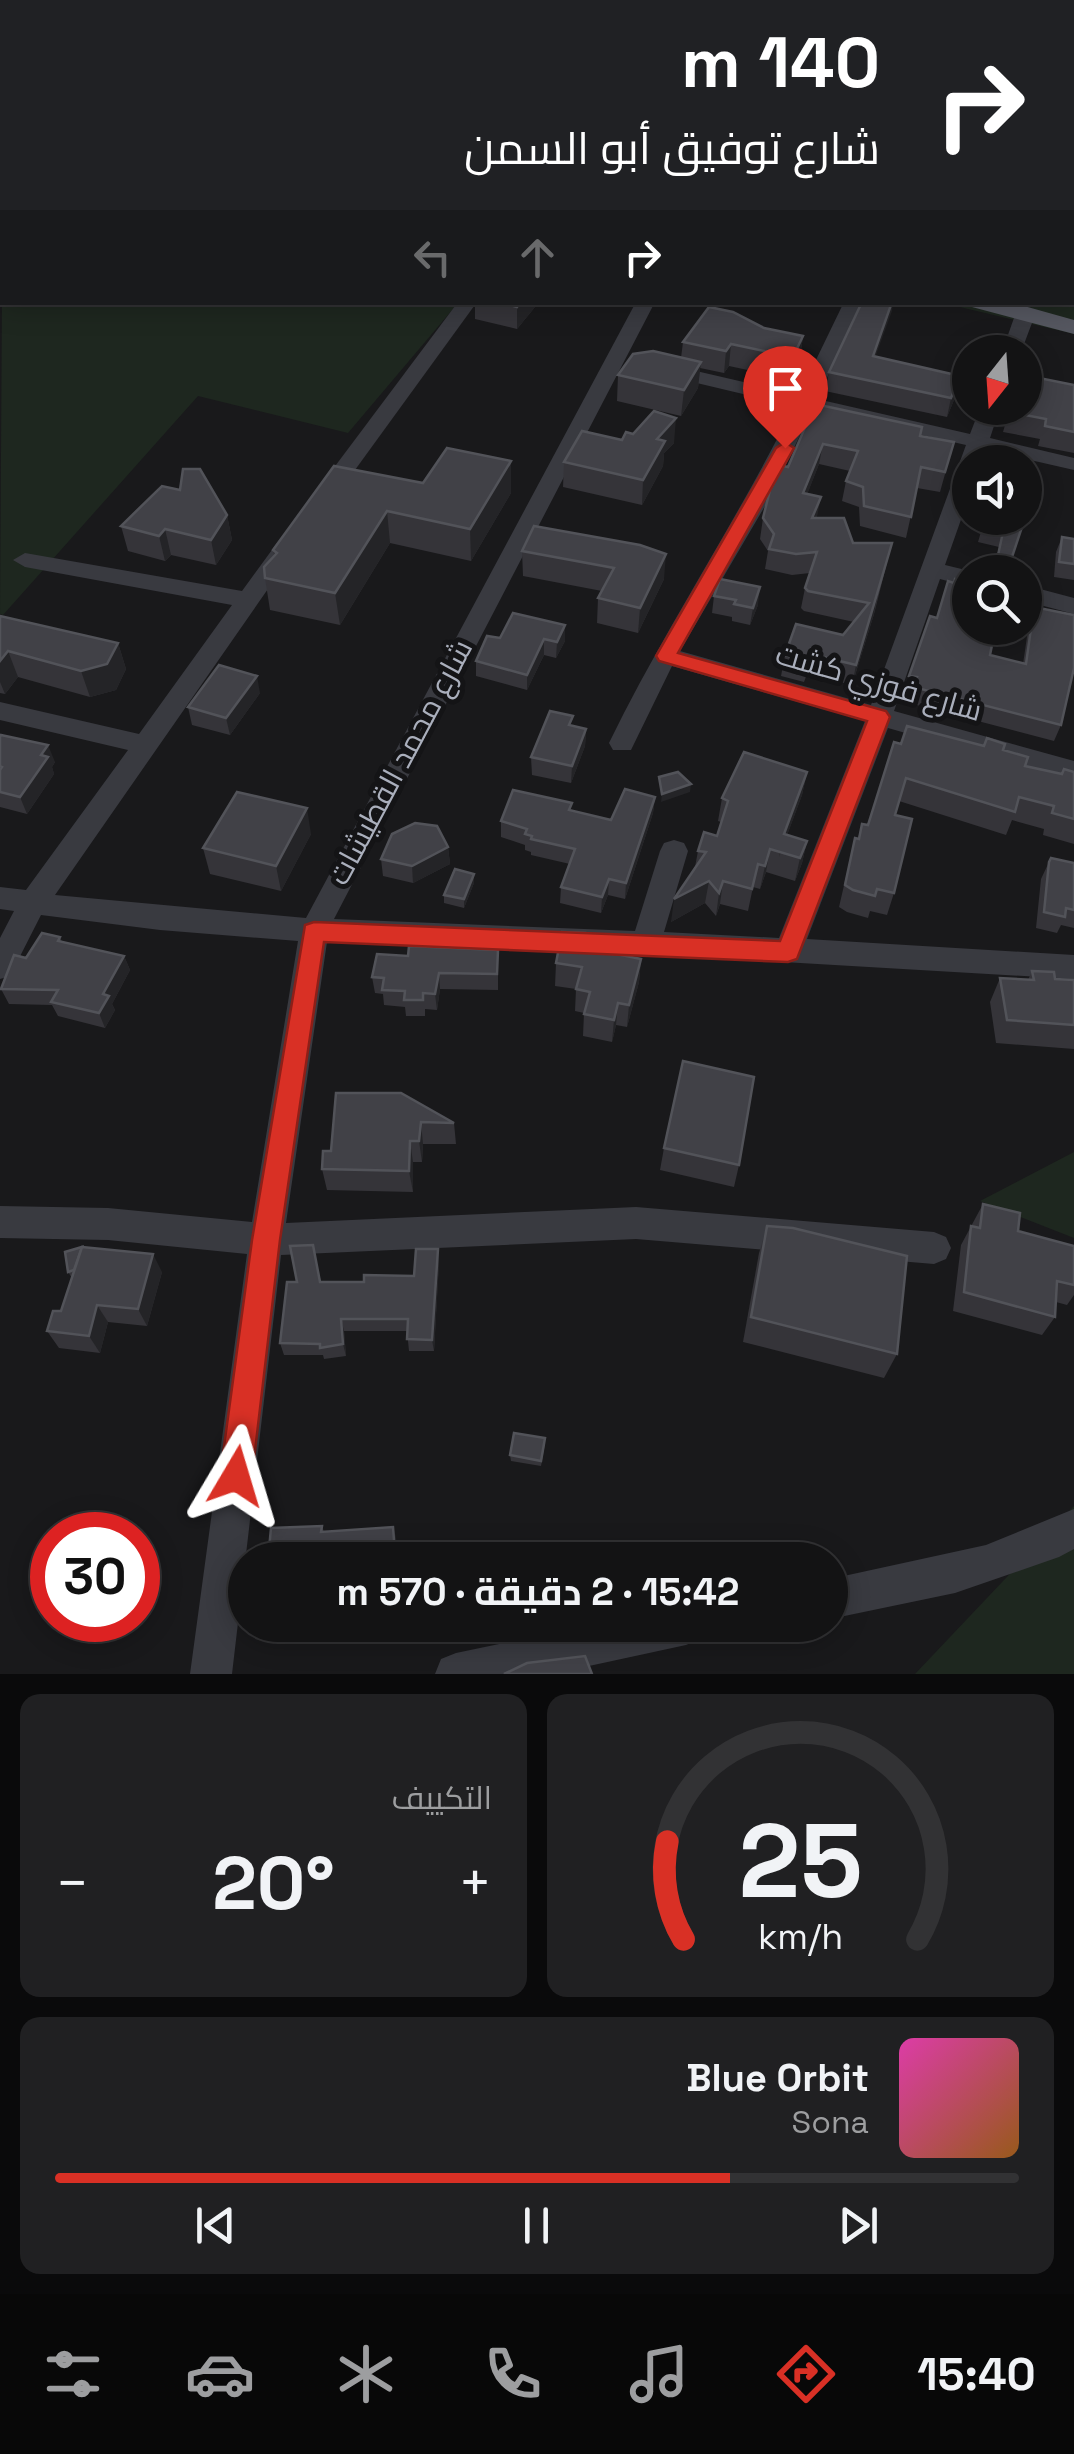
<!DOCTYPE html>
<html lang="ar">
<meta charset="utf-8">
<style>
body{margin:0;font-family:"Space Grotesk",Cairo,sans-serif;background:#202022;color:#f1f3f6;direction:rtl;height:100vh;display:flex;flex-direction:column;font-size:38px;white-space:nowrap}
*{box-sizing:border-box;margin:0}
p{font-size:32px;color:#9d9ea0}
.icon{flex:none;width:55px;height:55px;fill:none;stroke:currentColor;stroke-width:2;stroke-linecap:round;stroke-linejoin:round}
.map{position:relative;height:1674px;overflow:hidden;direction:ltr}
.drawer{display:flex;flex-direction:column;gap:20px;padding:20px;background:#0a0a0b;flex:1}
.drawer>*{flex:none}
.banner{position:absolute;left:0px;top:0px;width:1075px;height:305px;box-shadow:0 5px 25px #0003,0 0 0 2px #323234;direction:rtl;background:#202124;color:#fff;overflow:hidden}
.needle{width:65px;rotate:197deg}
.controls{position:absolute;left:952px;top:335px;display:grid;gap:20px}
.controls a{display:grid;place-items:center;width:90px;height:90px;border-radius:50%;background:#131314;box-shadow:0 5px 25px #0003,0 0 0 2px #323234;font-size:50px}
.speed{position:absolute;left:30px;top:1512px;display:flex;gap:20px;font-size:50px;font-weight:700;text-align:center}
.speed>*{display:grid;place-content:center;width:130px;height:130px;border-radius:50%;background:#131314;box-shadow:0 5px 25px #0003,0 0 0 2px #323234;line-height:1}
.speed .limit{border:15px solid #d22;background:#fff;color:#111}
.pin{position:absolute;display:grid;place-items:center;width:85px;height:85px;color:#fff;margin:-102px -42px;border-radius:50% 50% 50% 0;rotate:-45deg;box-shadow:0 0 10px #0007}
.pin .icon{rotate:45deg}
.me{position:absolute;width:110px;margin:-55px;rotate:7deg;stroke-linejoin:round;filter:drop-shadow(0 0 8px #0008)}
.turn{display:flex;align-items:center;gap:35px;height:210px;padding:0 30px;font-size:45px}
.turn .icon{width:130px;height:130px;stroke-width:2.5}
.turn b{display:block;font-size:70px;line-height:85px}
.lanes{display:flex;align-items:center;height:95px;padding:0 30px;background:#0003;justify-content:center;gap:50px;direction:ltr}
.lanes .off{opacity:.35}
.big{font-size:75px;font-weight:700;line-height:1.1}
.drawer .card{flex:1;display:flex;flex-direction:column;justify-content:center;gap:15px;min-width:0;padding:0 35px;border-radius:20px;background:#202022}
.drawer .dial{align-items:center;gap:0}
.dial svg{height:260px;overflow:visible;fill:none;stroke:#323234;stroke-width:7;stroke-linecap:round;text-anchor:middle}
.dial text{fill:#f1f3f6;stroke:none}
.song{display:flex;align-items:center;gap:30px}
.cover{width:120px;height:120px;border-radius:15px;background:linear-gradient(135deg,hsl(320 70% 55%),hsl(30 70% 35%))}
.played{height:10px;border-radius:5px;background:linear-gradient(90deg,#d93025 70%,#323234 70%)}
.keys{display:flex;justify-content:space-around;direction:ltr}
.heat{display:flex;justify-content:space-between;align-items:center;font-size:55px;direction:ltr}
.drawer .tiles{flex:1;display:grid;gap:20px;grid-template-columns:1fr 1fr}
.card:last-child{grid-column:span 2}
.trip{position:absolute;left:228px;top:1542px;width:620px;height:100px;border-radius:50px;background:#131314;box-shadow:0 5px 25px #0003,0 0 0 2px #323234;font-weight:700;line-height:100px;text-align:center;direction:rtl}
.tabs{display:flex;height:160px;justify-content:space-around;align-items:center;background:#080808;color:#9d9ea0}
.tabs .icon{width:70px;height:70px}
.tabs .selected{color:#d93025}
.tabs b{font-size:45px;color:#f1f3f6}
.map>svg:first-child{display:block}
.green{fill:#1e271f}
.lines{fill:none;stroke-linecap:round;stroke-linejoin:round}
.minor{fill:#393a40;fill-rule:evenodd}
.major{fill:#555760;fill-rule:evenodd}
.wall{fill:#353439}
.shaded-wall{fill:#242427}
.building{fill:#414147;stroke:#525359;stroke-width:2.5}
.route{fill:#d93025;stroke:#8d1f18;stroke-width:2.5}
.labels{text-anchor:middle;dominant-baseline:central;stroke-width:10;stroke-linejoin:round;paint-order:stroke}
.street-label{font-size:30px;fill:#aaafbc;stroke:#141416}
</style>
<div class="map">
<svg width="1074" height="1674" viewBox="0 0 1074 1674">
<rect width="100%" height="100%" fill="#19191b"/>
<!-- green -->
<g class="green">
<polygon points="20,0 1074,0 1074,334 943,303 1072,302 1072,2 10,2"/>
<polygon points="2,292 2,302 458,303 348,433 198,396 3,615 0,614"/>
<polygon points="1074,1152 1074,1238 980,1201"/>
<polygon points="1074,1506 1074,1674 915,1674"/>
</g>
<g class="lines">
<!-- minor -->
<g class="minor">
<polygon points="1074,28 1074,37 1072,37 1072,28"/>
<polygon points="1072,89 1074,90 1074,100 1072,99"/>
<rect x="1072" y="190" width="2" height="10"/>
<polygon points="458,302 477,302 331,503 315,503 312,498 315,493"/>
<path d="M 636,302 L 655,302 L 334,919 L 635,931 L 660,851 L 664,843 L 674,840 L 684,843 L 688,851 L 664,932 L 779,938 L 865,721 L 672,666 L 631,750 L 613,750 L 609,743 C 665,628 737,521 794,406 L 659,374 L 656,370 L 666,364 L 799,395 L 844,302 L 863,302 L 817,399 L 970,434 L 980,408 L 1000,408 L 990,438 L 1074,458 L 1074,470 L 986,450 L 981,462 L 970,462 L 970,494 L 945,565 L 974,572 L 970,572 L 970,587 L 940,579 L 894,711 L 1074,761 L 1074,781 L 888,728 L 807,939 L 1074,955 L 1074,979 L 696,957 L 327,942 L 286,1223 L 636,1207 L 934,1232 L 946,1237 L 951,1248 L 946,1259 L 934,1264 L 636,1239 L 281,1255 L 232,1674 L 190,1674 L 247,1254 L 108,1240 L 0,1238 L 0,1206 L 108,1208 L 252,1222 L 298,941 L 160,930 L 41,915 L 10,976 L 0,979 L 0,938 L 14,911 L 0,909 L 0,887 L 26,890 L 128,750 L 0,720 L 0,702 L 139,734 L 232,605 L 25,567 L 13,560 L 25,553 L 242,591 L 277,543 L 293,543 L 296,548 L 293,553 L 55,895 L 306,918 ZM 812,410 L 966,445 L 871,705 L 680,651 L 772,494 Z"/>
<polygon points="1025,309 1035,315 1021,352 1002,352 1015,315"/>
<polygon points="1025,585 1074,598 1074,614 1025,601"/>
<polygon points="1074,1509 1074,1549 1059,1557 955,1593 830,1619 830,1579 986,1545"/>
<polygon points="591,1625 706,1625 700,1639 686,1645 552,1674 435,1674 441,1659 456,1653"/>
</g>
<!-- major -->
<g class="major">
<polygon points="0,185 2,186 2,199 0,199"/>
<polygon points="968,302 1010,302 1074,320 1074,334 972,307"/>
</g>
</g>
<!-- wall -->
<g class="wall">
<polygon points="475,302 539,302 517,329 475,319"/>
<polygon points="862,302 893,302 875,356 956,395 947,417 825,391 829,372"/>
<polygon points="764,328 803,336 800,358 790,379 729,366 724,373 700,368 698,388 681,416 617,401 618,375 681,358 683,342"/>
<polygon points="1039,378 1074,385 1074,453 1038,446 1040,439 1003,432 1010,408"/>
<polygon points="815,404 920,436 954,442 940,492 917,488 906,538 860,526 859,507 842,501 846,481 850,471 819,464 807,494 817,518 853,543 892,543 874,614 852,685 807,674 804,682 781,676 785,655 843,635 854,622 804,611 801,608 805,588 810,573 792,575 765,569 768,551 760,539 763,518 788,467"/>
<polygon points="622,440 674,443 664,453 663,466 642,505 563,487 564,462"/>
<polygon points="511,461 511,493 471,561 390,543 340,625 270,610 265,578 274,557 273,550 423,483"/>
<polygon points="227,515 232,540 216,565 171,555 165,561 128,551 121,526"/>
<polygon points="985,518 1025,518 1007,572 993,572 999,547 978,542"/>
<polygon points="1062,537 1074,539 1074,580 1054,577 1056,552"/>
<polygon points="640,545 664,579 638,633 597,623 598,598 602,591 523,576 522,551"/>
<polygon points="714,596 758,605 750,625 732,621 732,617 712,613"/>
<polygon points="1034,607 1061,725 1054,741 909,703 912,693 905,692 909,676 937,618 989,644 990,655 1023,664 1029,623"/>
<polygon points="0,616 118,643 126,669 116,690 90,697 18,677 5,694 0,693"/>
<polygon points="565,625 565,641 556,658 544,655 527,690 476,676 476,661 500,638"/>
<polygon points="260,693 230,735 192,725 188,707"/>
<polygon points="572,726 586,729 585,746 571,783 532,775 531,757"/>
<polygon points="0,737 55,762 52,767 54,774 27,814 0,807"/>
<polygon points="901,744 984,746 1003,750 1025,766 1061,774 1074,772 1074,844 1043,835 1044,829 1012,820 1006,835 899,801 895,815 894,893 887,915 870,911 868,918 847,912 839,907 855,838 858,838 862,824 868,825"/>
<polygon points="807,772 802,795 787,835 807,841 802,863 795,881 766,872 760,889 753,887 748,911 720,904 716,916 705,903 671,922 695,867 698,851 717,836 721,822 718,821 722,798"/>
<polygon points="655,797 653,813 625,899 608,895 601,913 560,903 561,887 570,864 531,855 531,852 525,850 525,845 501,837 501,821 572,811 611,820"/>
<polygon points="311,834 281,891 210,874 203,848"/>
<polygon points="448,847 450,864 413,883 383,876 381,859"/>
<polygon points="1049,862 1074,863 1074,928 1061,925 1057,933 1036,928 1041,879"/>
<polygon points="474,883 464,908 444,903 444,895"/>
<polygon points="585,933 584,947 641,959 639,982 627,1027 616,1025 612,1042 583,1036 584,1013 575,1011 576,989 555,986 556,963"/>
<polygon points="60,937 62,942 124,956 130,970 112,1004 115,1010 105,1028 58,1016 52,1005 9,1004 1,989 26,958"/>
<polygon points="498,950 498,990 440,989 437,1010 425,1009 425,1016 406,1016 405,1007 384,1005 383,994 375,993 372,977 408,956"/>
<polygon points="1032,971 1055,979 1074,980 1074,1049 996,1043 990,1002 1000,978 1028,980"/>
<polygon points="336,1093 454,1123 456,1144 423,1144 422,1162 413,1162 413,1192 327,1190 322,1169 331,1151"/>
<polygon points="664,1148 739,1165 734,1187 660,1170"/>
<polygon points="983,1204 1018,1231 1074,1246 1074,1295 1067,1305 1056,1302 1055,1317 1042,1335 953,1311 961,1245"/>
<polygon points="767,1226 897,1354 884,1378 743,1342 759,1253"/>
<polygon points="313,1245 321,1282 364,1282 414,1276 439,1262 434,1351 409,1351 407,1331 344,1331 346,1356 324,1359 323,1355 284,1355 280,1343 297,1282"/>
<polygon points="68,1272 162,1272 147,1326 108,1322 100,1353 59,1348 47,1331 61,1311 72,1278"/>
<polygon points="545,1444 541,1466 511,1461 510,1455"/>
<polygon points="322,1526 324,1532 396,1537 397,1560 268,1560"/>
</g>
<!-- shaded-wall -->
<g class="shaded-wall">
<polygon points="520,302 539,302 517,329 517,307"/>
<polygon points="892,302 893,302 892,311 869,374 873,356"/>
<polygon points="803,336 800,358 790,379 793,357"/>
<polygon points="731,344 729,366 724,373 726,351"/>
<polygon points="701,362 698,388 681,416 684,390"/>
<polygon points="960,376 956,395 947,417 951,398"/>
<polygon points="676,418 674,443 664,453 663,466 642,505 643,480 657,439"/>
<polygon points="823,444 819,464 800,513 803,493"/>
<polygon points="511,461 511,493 471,561 470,529"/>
<polygon points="821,497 817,517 808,539 812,518"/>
<polygon points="387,511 390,543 340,625 335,593"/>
<polygon points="227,515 232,540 216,565 211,540"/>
<polygon points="165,529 171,555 165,561 159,536"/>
<polygon points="666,554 664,579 638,633 640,608"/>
<polygon points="760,587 758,605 750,625 753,608"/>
<polygon points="878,593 874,614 852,685 856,665"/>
<polygon points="565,625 565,641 556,658 557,642"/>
<polygon points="544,639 544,655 527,690 527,675"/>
<polygon points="118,643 126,669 116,690 90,697 81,671"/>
<polygon points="8,651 18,677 5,694 0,682 0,661"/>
<polygon points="257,676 260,693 230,735 226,718"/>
<polygon points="586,729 585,746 571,783 572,766"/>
<polygon points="48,745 55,762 52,767 54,774 27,814 20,797 41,755"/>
<polygon points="807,772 802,795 779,857 784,834"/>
<polygon points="691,784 690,792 661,802 662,794"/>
<polygon points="655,797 653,813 625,899 626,883"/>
<polygon points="307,808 311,834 281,891 276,866"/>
<polygon points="807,841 802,863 795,881 800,858"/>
<polygon points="448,847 450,864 413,883 412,866"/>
<polygon points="770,849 766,872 760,889 765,866"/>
<polygon points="474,874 474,883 464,908 464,899"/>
<polygon points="609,879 608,895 601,913 602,897"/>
<polygon points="709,881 705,903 671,922 674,899"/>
<polygon points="723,881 720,904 716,916 719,893"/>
<polygon points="124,956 130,970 112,1004 115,1010 105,1028 99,1013 103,994"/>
<polygon points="641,959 639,982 627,1027 629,1005"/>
<polygon points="439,973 440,989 437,1010 435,994"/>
<polygon points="618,1003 616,1025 612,1042 614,1020"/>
<polygon points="421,1122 423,1144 422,1162 419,1141"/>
<polygon points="410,1141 413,1162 413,1192 409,1171"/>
<polygon points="438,1249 439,1262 434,1351 432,1340"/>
<polygon points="153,1254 162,1272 147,1326 138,1309"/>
<polygon points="97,1305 108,1322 100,1353 89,1336"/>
<polygon points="341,1319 344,1331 346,1356 343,1344"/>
<polygon points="393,1527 396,1537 397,1560 395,1554"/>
</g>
<!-- building -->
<g class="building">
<polygon points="499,302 520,302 517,307"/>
<polygon points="862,302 892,302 873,356 960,376 951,398 829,372"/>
<polygon points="709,307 733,312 764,328 803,336 793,357 731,344 726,351 683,342"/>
<polygon points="653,351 701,362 684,390 618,375 633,354"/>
<polygon points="1025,367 1041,370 1039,378 1074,385 1074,432 1045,426 1046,419 1009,412 1010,408 1025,408"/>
<polygon points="815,404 922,427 920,436 954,442 945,472 921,467 911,517 864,506 863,487 846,481 858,451 823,444 803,493 821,497 812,518 844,518 853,543 892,543 856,665 811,654 808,662 785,655 796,624 843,635 869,603 808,591 805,588 817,552 796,554 769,549 774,534 763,518 770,490 783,466 788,467"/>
<polygon points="654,411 676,418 657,439 665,441 643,480 564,462 582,431 622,440 626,432 633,434"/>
<polygon points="447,448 511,461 470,529 387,511 335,593 265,578 264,567 277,553 273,550 334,466 423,483"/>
<polygon points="183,469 200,469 227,515 211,540 165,529 159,536 121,526 162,486 180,490"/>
<polygon points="985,518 1025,518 1010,563 997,560 1003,532 983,527"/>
<polygon points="534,526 640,545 666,554 640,608 598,598 614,568 522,551"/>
<polygon points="1062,537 1074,539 1074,564 1059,562"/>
<polygon points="720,579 760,587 753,608 734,604 736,600 714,596"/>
<polygon points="955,579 970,582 970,628 993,628 989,644 992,645 990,655 1026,664 1034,607 1074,615 1074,668 1061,725 913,687 917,677 909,676 930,616 937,618 948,581 954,583"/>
<polygon points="513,613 565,625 557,642 544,639 527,675 476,661 487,636 500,638"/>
<polygon points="0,616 118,643 107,664 81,671 8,651 0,661"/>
<polygon points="219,665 257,676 226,718 188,707"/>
<polygon points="550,711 573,716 569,725 586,729 572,766 531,757"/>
<polygon points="907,726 984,746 987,738 1005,744 1003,750 1028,757 1025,766 1062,774 1064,769 1074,772 1074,819 1052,813 1054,806 1019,797 1015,812 906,778 895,815 912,819 894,893 877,889 875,896 853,890 845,885 855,838 859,839 862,824 868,825 894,742 901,744"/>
<polygon points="1,735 48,745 41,755 48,757 20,797 0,792 0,770 2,767 0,766 0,737"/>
<polygon points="744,752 807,772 784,834 807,841 800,858 770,849 765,866 758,864 752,889 723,881 719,893 709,881 674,899 706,852 698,851 704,832 717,836 728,801 722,798"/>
<polygon points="678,772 691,784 662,794 659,777"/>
<polygon points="625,789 655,797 626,883 609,879 602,897 561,887 575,849 531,839 532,836 525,834 527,829 501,821 513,790 572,803 569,810 611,820"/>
<polygon points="237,792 307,808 276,866 203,848"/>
<polygon points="415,823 437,826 448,847 412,866 381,859 392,834"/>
<polygon points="1051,858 1074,863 1074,910 1066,908 1065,917 1044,912 1049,862"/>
<polygon points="455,869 474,874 464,899 444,895"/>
<polygon points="562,932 585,933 582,947 641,959 629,1005 618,1003 614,1020 584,1014 590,992 576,989 582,967 556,963"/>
<polygon points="42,933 60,937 58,941 124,956 103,994 109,996 99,1013 51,1002 58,990 1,989 14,955 26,958"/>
<polygon points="409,946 498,950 497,974 439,973 435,994 423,993 423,1000 404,1000 405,991 382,990 384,978 372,977 377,954 408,956"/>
<polygon points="1032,971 1054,972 1055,979 1074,980 1074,1025 1007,1020 1000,978 1034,980"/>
<polygon points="683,1061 754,1077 739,1165 664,1148"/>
<polygon points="336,1093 401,1093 454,1123 421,1122 419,1141 410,1141 409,1171 322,1169 323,1151 331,1151"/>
<polygon points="983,1204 1020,1213 1018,1231 1074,1246 1074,1285 1057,1281 1055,1317 964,1292 971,1226 980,1228"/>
<polygon points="767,1226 793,1228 907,1256 897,1354 751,1317"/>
<polygon points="313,1245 320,1282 364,1282 364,1275 414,1276 416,1249 438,1249 432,1340 407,1339 408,1319 341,1319 343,1344 320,1348 320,1344 280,1343 287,1282 297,1282 290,1246"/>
<polygon points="82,1247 74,1270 68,1272 65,1252"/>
<polygon points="82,1247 153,1254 138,1309 97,1305 89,1336 47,1331 53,1311 61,1311"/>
<polygon points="514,1433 545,1438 541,1461 510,1455"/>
<polygon points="322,1526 321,1532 393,1527 395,1554 386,1555 387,1560 268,1560 271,1528"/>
<polygon points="585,1656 592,1674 504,1674 527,1663"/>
</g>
<!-- route -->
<polygon class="route" points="785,442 794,448 678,653 886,711 890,717 797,959 788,962 324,942 280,1240 252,1476 247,1488 236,1492 225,1488 220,1476 252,1240 305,925 314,922 780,941 867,721 659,661 656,656 776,448"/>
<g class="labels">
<!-- street labels -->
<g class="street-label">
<text transform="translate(879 682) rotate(16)">شارع فوزي كشت</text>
<text transform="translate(400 762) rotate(-62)">شارع محمد القطيشات</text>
</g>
</g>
</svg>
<div class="controls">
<a><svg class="needle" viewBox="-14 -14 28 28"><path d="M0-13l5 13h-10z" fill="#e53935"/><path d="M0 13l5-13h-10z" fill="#9d9ea0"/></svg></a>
<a><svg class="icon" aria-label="sound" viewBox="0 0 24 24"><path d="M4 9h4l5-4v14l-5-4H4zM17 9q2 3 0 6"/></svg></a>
<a><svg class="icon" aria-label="search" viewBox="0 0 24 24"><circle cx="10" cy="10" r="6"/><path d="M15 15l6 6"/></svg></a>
</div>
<div class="speed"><div class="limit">30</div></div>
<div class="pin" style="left:785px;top:448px;background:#d93025"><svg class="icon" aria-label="arrive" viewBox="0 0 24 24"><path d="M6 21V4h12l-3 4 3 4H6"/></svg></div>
<svg class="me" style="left:236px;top:1476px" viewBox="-20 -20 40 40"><path d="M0-17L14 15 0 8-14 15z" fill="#d93025" stroke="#fff" stroke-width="4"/></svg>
<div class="trip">15:42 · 2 دقيقة · 570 m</div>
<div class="banner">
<div class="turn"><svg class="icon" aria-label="right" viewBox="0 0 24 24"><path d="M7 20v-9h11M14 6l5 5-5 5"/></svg><div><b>140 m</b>شارع توفيق أبو السمن</div></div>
<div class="lanes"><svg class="icon off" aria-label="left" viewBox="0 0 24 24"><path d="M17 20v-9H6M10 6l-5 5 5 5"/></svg><svg class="icon off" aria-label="ahead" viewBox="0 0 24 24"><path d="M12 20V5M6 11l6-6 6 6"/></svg><svg class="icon" aria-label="right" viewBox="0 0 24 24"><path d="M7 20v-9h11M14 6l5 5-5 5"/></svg></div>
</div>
</div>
<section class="drawer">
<div class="tiles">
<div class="card dial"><svg viewBox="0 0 100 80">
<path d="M14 69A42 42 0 1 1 86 69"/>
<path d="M14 69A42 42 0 0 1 9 39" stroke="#d93025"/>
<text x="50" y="56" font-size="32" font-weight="700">25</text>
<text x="50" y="72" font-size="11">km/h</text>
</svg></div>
<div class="card"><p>التكييف</p>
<div class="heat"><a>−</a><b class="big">20°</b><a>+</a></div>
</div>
<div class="card">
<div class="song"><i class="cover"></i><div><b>Blue Orbit</b><p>Sona</p></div></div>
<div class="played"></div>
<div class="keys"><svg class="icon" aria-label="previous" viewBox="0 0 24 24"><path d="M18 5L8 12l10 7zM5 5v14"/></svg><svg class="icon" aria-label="pause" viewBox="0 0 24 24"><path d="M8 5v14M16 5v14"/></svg><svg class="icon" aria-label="next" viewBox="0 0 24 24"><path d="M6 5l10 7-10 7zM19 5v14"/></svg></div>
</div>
</div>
</section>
<nav class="tabs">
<b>15:40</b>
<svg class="icon selected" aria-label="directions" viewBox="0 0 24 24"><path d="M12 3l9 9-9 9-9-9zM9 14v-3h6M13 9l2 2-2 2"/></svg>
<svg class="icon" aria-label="music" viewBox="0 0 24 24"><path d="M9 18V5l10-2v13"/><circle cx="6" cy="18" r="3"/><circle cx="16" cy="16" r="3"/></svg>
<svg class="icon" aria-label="phone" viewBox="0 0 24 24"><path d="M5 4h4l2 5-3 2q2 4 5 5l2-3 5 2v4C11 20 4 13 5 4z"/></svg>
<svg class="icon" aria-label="climate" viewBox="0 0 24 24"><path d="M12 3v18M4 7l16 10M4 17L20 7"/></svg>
<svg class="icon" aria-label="car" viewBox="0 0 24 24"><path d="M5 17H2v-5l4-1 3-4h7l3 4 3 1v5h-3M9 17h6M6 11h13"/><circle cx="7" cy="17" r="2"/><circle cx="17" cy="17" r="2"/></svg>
<svg class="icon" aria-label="filters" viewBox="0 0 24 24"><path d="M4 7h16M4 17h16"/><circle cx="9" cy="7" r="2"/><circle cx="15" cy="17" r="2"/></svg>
</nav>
